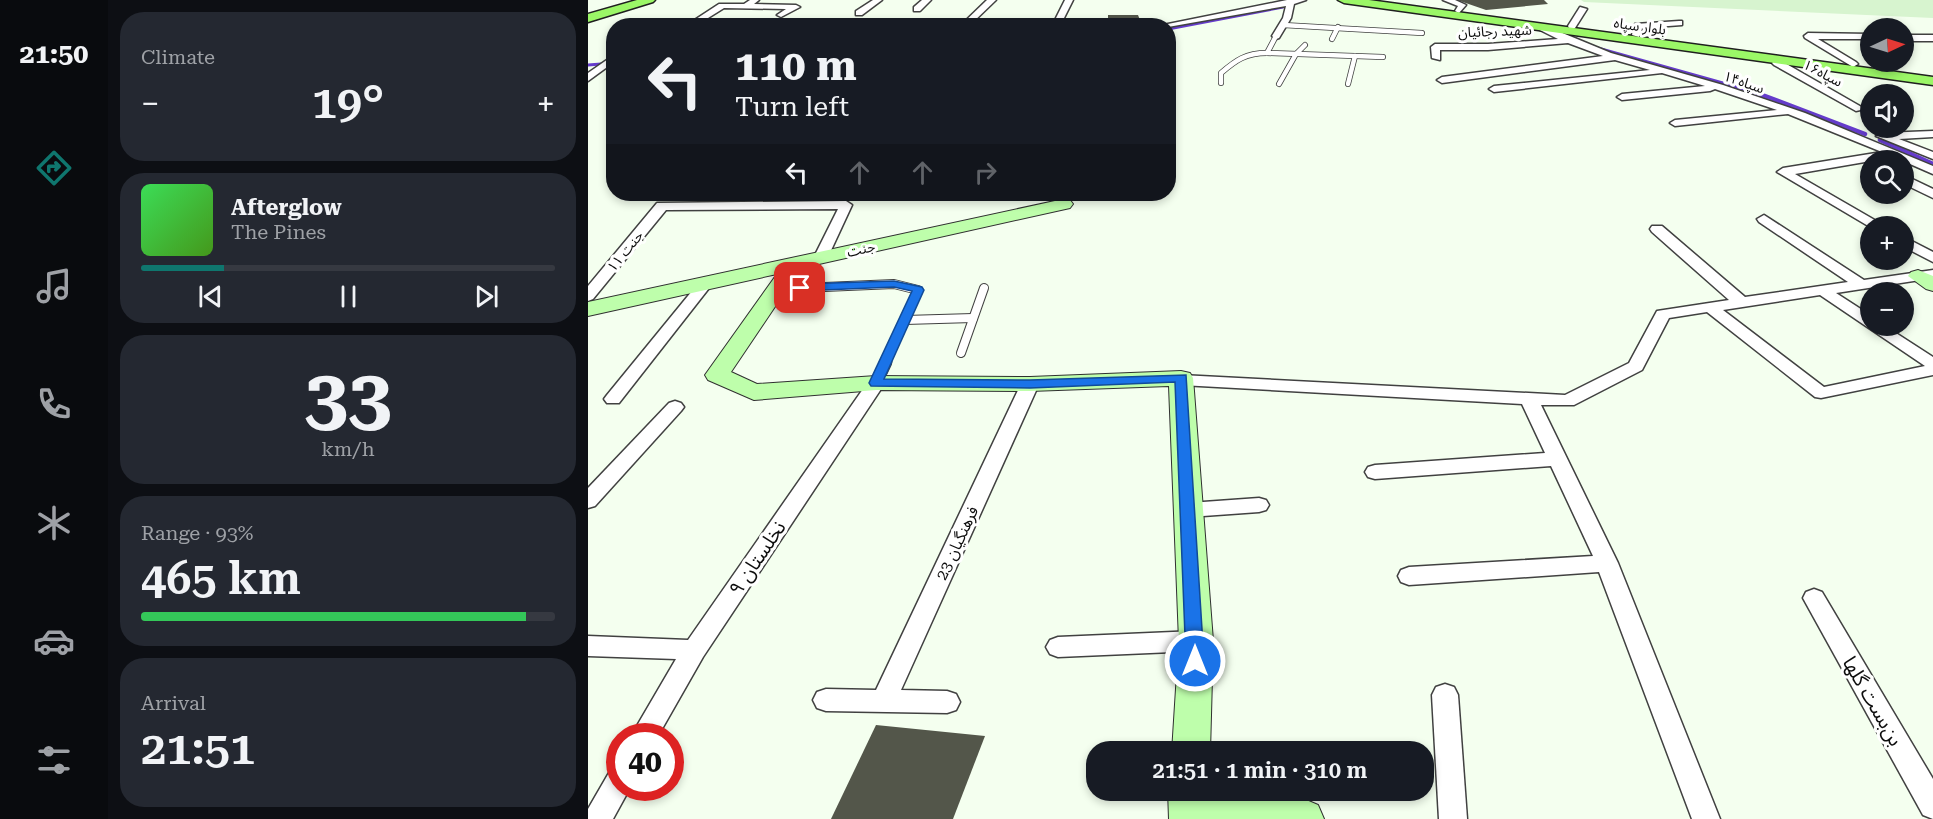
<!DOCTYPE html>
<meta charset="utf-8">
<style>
body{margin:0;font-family:"Roboto Serif","Noto Sans Arabic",serif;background:#242831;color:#f1f3f6;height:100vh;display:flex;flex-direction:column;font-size:22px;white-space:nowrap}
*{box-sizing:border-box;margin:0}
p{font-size:20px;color:#9ea1a6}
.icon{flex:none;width:33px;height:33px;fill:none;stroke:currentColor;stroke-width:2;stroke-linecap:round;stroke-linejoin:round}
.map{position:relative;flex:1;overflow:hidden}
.panel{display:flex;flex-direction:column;gap:12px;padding:12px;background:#0d0f14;width:480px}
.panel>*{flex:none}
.hud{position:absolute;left:18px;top:18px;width:570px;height:183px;border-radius:24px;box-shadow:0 3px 9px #0003;background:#171b24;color:#f1f3f6;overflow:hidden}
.needle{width:39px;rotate:86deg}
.buttons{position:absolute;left:1272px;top:18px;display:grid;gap:12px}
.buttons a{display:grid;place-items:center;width:54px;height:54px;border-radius:50%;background:#171b24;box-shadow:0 3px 9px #0003;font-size:30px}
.speed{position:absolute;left:18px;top:723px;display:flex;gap:12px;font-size:30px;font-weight:700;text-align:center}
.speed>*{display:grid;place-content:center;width:78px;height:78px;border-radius:50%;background:#171b24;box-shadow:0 3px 9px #0003;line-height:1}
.speed .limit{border:9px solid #d22;background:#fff;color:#111}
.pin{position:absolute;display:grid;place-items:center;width:51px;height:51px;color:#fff;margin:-26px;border-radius:12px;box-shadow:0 3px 9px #0006}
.me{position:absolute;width:66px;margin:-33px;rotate:0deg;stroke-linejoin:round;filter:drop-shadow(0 0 4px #0008)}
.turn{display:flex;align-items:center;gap:21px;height:126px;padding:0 30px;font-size:27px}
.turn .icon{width:78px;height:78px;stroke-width:2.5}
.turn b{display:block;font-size:42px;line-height:51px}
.lanes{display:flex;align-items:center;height:57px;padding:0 30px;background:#0003;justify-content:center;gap:30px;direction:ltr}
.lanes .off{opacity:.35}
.big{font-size:45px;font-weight:600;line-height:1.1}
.panel .tile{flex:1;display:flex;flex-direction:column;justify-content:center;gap:9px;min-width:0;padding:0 21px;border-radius:24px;background:#242831}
.panel .dial{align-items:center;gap:0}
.dial b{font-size:78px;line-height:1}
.song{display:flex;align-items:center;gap:18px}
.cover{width:72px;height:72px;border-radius:9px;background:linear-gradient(135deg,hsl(130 70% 55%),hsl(100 70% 35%))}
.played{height:6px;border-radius:3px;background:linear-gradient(90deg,#0f766e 20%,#363941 20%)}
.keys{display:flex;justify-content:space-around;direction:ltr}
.heat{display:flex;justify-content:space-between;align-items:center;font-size:33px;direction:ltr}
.charge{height:9px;border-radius:4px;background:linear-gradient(90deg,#34c759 93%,#363941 0)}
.trip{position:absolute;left:498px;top:741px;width:348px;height:60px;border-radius:24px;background:#171b24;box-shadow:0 3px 9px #0003;font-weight:600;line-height:60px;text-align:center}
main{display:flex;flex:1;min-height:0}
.menu{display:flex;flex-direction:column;width:108px;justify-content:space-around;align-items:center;background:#090b0e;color:#9ea1a6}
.menu .icon{width:42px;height:42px}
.menu .current{color:#0f766e}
.menu b{font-size:27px;color:#f1f3f6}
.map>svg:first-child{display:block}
.farmland{fill:#d7f4cf}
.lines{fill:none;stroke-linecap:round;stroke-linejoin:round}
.stream-far1{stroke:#653ccb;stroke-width:3}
.stream{stroke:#653ccb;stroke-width:4.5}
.building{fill:#53564a}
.lane-far2-casing{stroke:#414141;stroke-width:6}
.lane-far1-casing{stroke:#414141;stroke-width:10}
.lane-casing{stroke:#414141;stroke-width:13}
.street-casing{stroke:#414141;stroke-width:3}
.secondary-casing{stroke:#303030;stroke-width:2}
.primary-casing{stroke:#1f1f1f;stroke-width:3}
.lane-far2{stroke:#fff;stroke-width:4.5}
.lane-far1{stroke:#fff;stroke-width:8}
.lane{stroke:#fff;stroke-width:10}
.street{fill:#fff;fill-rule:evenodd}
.secondary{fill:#befeab;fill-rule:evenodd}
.primary{fill:#9bf767;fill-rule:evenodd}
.route{fill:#1a73e8;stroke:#114b97;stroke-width:1.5}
.labels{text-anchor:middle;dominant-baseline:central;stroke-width:6;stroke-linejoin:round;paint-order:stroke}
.far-street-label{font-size:14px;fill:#0e0e0e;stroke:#fff}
.street-label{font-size:16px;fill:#0e0e0e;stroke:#fff}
.near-street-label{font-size:20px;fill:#0e0e0e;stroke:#fff}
</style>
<main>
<nav class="menu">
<b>21:50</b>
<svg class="icon current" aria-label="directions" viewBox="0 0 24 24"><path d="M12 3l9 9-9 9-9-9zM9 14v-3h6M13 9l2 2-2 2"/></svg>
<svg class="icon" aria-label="music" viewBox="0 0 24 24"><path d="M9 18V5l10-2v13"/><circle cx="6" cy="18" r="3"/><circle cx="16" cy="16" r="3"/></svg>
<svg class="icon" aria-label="phone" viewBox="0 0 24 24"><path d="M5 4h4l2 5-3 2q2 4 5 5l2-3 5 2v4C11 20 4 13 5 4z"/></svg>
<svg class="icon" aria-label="climate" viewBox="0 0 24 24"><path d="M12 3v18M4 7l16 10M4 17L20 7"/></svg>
<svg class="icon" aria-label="car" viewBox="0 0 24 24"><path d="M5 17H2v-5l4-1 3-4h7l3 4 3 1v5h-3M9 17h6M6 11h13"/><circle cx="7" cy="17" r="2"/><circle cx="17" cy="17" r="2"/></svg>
<svg class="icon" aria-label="filters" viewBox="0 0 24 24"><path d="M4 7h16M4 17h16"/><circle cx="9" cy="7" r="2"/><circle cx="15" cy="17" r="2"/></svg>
</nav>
<section class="panel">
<div class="tile"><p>Climate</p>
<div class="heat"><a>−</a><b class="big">19°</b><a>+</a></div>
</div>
<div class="tile">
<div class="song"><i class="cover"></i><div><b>Afterglow</b><p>The Pines</p></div></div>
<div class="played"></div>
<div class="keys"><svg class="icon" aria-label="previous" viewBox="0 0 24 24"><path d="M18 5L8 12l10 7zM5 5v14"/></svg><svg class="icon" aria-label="pause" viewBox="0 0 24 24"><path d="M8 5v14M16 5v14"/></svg><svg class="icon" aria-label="next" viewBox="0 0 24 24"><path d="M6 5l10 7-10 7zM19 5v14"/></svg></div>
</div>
<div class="tile dial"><b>33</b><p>km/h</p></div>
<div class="tile"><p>Range · 93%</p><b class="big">465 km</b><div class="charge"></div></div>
<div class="tile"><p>Arrival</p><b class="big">21:51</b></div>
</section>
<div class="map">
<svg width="1345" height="819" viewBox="0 0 1345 819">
<rect width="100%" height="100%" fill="#f4ffef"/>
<!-- farmland -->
<polygon class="farmland" points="993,0 1345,0 1345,18 996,2"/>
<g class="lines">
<!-- stream-far1 -->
<g class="stream-far1">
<polyline points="580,29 695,7"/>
<polyline points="1006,47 1167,92"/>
<polyline points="0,65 26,63"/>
</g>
<!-- stream -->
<g class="stream">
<polyline points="1161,90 1277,134"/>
<polyline points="1292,140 1345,164"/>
</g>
</g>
<!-- building -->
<g class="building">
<polygon points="869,0 956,0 960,4 898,10"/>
<polygon points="520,15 550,15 552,20 548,20 547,22 552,24 547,25 520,25 522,19 520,20"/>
<polygon points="288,725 397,736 365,819 243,819"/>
</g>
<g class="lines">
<defs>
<g id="lane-far2">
<polyline points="695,25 834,33"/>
<polyline points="688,36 679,53 795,57"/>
<polyline points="744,39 750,27"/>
<path d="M 633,83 L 633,73 C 648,60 658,53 679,53"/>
<polyline points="691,84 708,54 717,45"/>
<polyline points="760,84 767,56"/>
</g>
<g id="lane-far1">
<polyline points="190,289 306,284 330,290 297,363"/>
<polyline points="317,320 385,318"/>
<polyline points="373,353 396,288"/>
</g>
<polyline id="lane" points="288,383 298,362"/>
<g id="street">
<polygon points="162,0 171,0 166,4 208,5 212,7 193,17 189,15 198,9 136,8 112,23 105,21 131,4 156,4"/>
<polygon points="285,0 294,0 274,15 268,15 268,11"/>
<polygon points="334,0 343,0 332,11 326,11 326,7"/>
<polygon points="399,0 408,0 381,26 372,26"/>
<polygon points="477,0 485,0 472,26 464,26"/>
<polygon points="699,0 718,0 706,4 703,18 691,38 688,39 684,36 695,18 698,6 580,27 580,26 570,26"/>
<polygon points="855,0 867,0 878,5 871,13 867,11 870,6"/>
<polygon points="992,7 999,9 987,28 981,28 980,26"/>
<polygon points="309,20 312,20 316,22 314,26 305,26"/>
<polygon points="1091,21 1094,21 1094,25 1054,28 1051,37 1044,35 1047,24"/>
<polygon points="955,25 1023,53 1135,85 1217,113 1345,166 1345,174 1306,157 1207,174 1297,226 1282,227 1189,172 1195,168 1294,152 1200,114 1087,126 1082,123 1087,120 1189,110 1127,89 1122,91 1034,100 1029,97 1034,94 1117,86 1074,73 906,92 901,89 906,86 1062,70 1027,60 854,83 849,80 854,77 1015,56 980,43 900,50 852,50 852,60 844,58 843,47 847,44 900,44 970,39 952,30 951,28"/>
<polygon points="1220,33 1282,34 1282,39 1230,39 1268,62 1270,64 1265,67 1217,38 1216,36"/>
<rect x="1316" y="35" width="29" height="6"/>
<polygon points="26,55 26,62 0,81 0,73"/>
<polygon points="1189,58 1195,58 1195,62 1277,109 1268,111 1186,65 1184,63"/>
<polygon points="1345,131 1345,137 1311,139 1345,152 1345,159 1288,136 1294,133"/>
<polygon points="1316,175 1345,189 1345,198 1316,184"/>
<polygon points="258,201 264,205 239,259 232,263 225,259 250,209 78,210 5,299 0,301 0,286 69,203"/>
<path d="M 1176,215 L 1276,280 L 1345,270 L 1345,278 L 1248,293 L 1282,315 L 1282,326 L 1297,326 L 1345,357 L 1345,375 L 1233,398 L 1227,397 L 1119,312 L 1081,318 L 1054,370 L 986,405 L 953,405 L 1030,563 L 1132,819 L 1104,819 L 1011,572 L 821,585 L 813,582 L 810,576 L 813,570 L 821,567 L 1005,556 L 963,466 L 787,479 L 780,477 L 777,472 L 780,467 L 787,465 L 957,453 L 934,404 L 593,385 L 587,384 L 584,380 L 587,376 L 593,375 L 977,395 L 1041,363 L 1069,311 L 1141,300 L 1064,232 L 1062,229 L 1064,226 L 1074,226 L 1157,297 L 1260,282 L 1171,222 L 1169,219 ZM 1232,295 L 1337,366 L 1236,387 L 1135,310 Z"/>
<polygon points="1316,237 1345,252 1345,262 1316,247"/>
<polygon points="118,279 125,283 31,403 19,403 16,399 19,395 113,280"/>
<polygon points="288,378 294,379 297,383 115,657 70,736 43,736 88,659 0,656 0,636 100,640 282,379"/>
<polygon points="442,379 448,380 451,384 313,690 359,691 368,694 372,702 368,710 359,713 238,711 229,708 225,700 229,692 238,689 288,690 433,384 436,380"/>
<polygon points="87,401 93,403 96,407 93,411 7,506 0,508 0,488 81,403"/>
<polygon points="671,498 678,500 681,505 678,510 671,512 601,517 594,515 591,510 594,505 601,503"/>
<polygon points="1226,589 1234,592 1345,779 1345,819 1335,815 1215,598 1218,592"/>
<polygon points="608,631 616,634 620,641 616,648 608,651 470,657 462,654 458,647 462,640 470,637"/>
<polygon points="857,684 866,687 870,695 879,819 851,819 844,695 848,687"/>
<polygon points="32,767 32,788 42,788 25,819 0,819 0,809 22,771"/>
</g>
<g id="secondary">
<polygon points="476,199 482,200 485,204 482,208 213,268 143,372 169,384 288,376 442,377 593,371 602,373 605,378 625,641 622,752 584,752 591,641 581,386 442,391 288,390 166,400 120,380 117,375 189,274 0,316 0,302"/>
<polygon points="1330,270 1345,276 1345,291 1338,289 1320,276 1323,272"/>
<polygon points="580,790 620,790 619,796 716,799 730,805 736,819 581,819"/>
</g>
<g id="primary">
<polygon points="49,0 67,0 65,2 0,22 0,14"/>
<polygon points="750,0 781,0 1345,77 1345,85 756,3"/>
</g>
</defs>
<!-- lane-far2 casing -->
<use href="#lane-far2" class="lane-far2-casing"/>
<!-- lane-far1 casing -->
<use href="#lane-far1" class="lane-far1-casing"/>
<!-- lane casing -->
<use href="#lane" class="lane-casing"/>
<!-- street casing -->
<use href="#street" class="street-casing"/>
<!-- secondary casing -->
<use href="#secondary" class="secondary-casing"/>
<!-- primary casing -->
<use href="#primary" class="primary-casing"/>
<!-- lane-far2 -->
<use href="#lane-far2" class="lane-far2"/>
<!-- lane-far1 -->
<use href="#lane-far1" class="lane-far1"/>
<!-- lane -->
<use href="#lane" class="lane"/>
<!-- street -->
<use href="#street" class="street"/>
<!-- secondary -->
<use href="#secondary" class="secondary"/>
<!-- primary -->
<use href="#primary" class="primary"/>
</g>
<!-- route -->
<polygon class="route" points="306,281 334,287 336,290 296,379 442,380 598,375 616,661 614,666 607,669 601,666 598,661 587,382 442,388 283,386 281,383 324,291 306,287 212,291 207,288 212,284"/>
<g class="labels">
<!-- far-street labels -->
<g class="far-street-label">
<text transform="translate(1052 26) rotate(8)">بلوار سپاه</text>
<text transform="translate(907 31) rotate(-2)">شهید رجائیان</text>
<text transform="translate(1235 73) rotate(28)">سپاه۱۶</text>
<text transform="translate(1156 82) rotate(19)">سپاه۱۴</text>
<text transform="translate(273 249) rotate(-13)">جنت</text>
<text transform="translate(37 251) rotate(-51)">جنت ۱۱</text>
</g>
<!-- street labels -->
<g class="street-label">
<text transform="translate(369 543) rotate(-65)">فرهنگیان 23</text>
</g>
<!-- near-street labels -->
<g class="near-street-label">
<text transform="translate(169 558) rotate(-56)">نخلستان ۹</text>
<text transform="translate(1285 701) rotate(60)">بن‌بست گلها</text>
</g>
</g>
</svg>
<div class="buttons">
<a><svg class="needle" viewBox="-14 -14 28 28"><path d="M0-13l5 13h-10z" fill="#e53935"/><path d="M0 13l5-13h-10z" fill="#9ea1a6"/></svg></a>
<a><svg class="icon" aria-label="sound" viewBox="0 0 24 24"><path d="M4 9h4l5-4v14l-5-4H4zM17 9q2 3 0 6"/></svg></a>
<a><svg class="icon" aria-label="search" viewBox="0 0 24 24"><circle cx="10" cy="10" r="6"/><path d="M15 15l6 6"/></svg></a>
<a>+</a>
<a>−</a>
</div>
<div class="speed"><div class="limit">40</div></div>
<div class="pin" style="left:212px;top:288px;background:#d93025"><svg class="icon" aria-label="arrive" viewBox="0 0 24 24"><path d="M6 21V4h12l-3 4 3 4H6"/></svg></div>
<svg class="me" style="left:607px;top:661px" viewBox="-20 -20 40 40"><circle r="17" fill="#1a73e8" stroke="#fff" stroke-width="3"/><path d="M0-11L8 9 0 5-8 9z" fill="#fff"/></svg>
<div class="trip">21:51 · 1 min · 310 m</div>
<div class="hud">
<div class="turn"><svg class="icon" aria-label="left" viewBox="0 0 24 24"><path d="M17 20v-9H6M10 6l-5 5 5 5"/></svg><div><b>110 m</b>Turn left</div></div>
<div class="lanes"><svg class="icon" aria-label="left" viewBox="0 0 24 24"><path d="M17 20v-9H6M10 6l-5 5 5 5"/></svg><svg class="icon off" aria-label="ahead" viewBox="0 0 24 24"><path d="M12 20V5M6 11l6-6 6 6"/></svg><svg class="icon off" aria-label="ahead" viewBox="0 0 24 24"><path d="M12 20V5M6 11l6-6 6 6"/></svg><svg class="icon off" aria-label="right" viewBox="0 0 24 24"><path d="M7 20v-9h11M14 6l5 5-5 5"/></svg></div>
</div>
</div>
</main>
